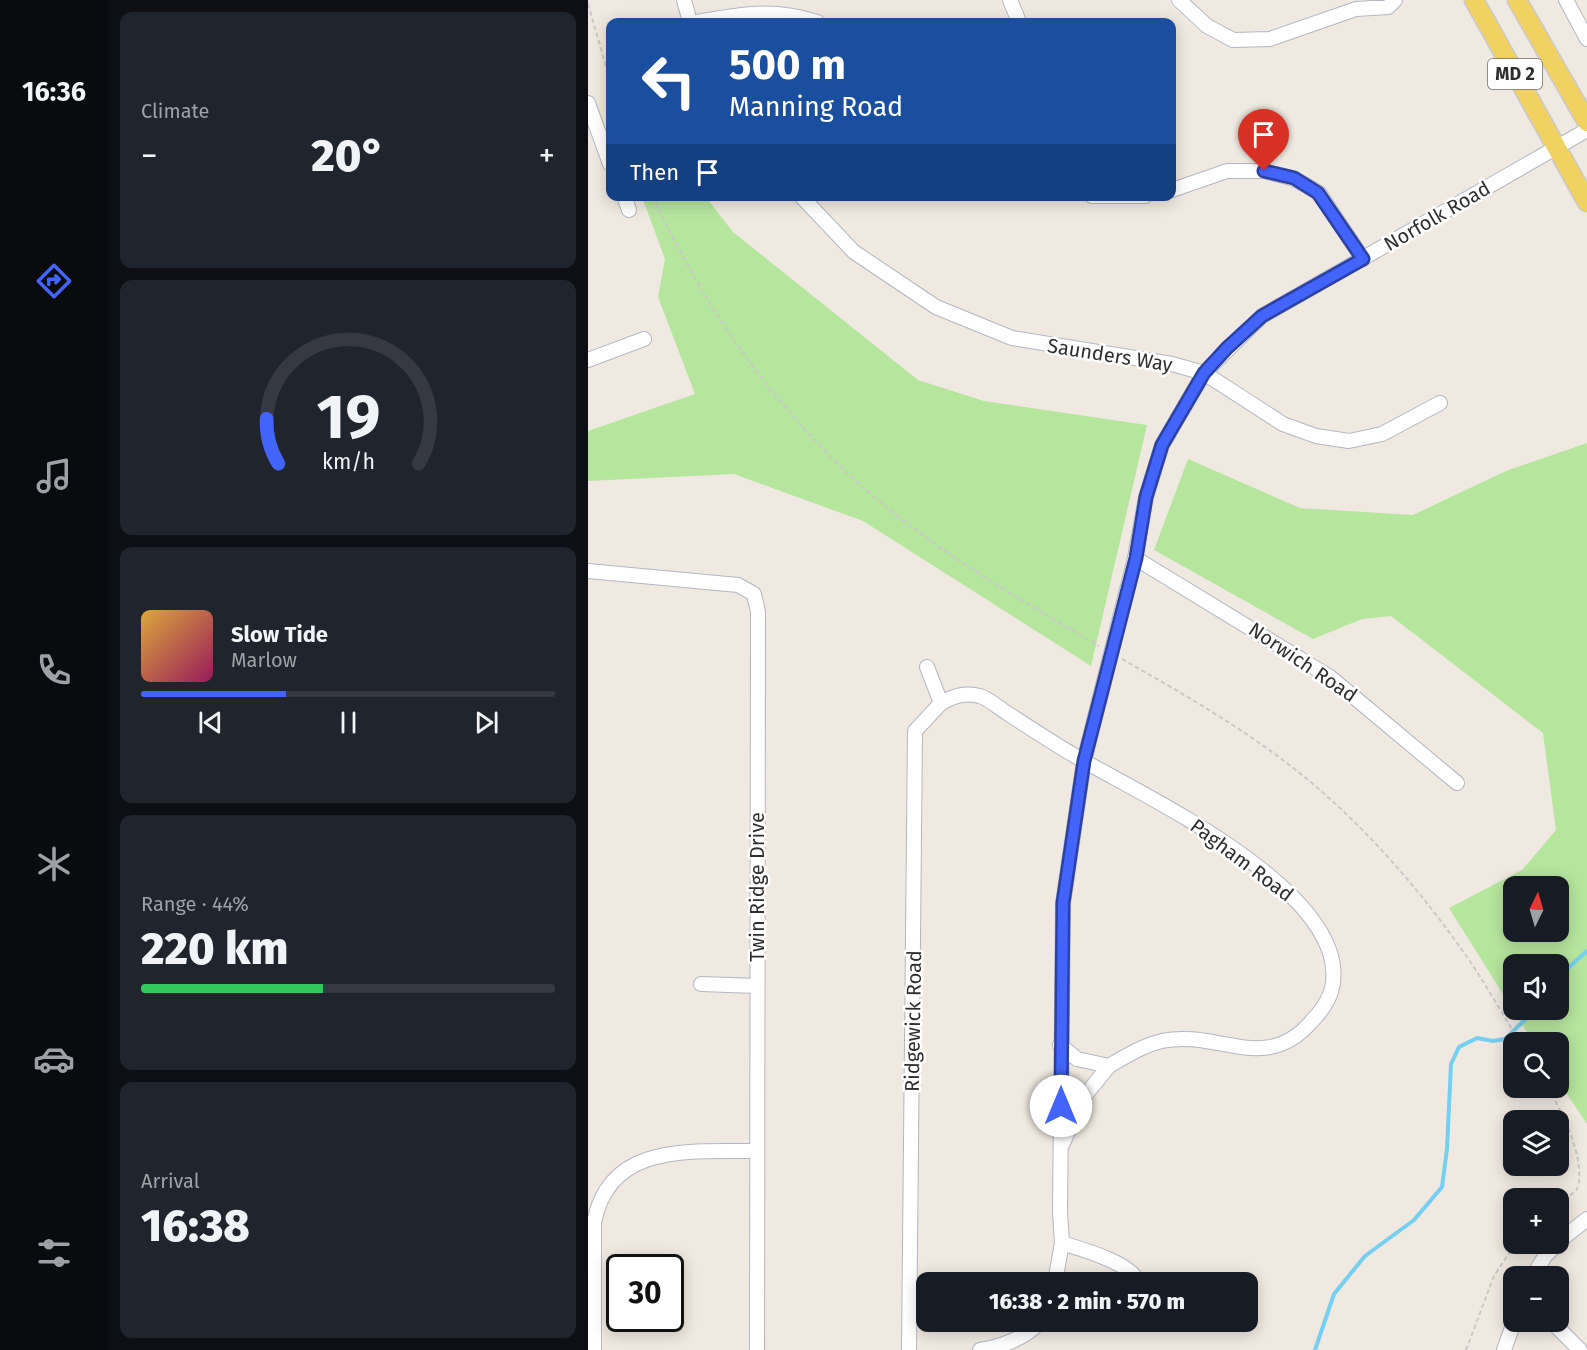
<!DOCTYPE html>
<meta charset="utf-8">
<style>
body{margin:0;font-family:"Fira Sans",sans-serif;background:#20242c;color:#f1f3f6;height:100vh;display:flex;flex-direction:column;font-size:22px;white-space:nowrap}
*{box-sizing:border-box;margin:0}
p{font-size:20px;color:#9ea1a6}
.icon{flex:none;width:33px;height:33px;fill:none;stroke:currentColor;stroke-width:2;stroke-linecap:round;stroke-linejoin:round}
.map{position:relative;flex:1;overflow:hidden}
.side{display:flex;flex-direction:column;gap:12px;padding:12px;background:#0d0f14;width:480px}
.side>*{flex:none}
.guide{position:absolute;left:18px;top:18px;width:570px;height:183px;border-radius:12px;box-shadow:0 3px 15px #0003;background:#1a4fa0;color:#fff;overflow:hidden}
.needle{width:39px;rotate:5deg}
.controls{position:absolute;left:915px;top:876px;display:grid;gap:12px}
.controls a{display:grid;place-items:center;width:66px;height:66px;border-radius:12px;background:#171b24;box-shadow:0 3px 15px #0003;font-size:30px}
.speed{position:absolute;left:18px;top:1254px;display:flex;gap:12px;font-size:30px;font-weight:700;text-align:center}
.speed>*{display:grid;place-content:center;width:78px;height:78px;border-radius:50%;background:#171b24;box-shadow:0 3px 15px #0003;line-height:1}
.speed .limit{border:3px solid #111;border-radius:9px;background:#fff;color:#111}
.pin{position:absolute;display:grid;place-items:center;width:51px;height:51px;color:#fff;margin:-62px -26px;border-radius:50% 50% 50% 0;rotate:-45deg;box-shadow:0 0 6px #0007}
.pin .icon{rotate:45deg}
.me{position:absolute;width:66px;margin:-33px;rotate:0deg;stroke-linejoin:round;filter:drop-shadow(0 0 4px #0008)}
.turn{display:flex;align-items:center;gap:21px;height:126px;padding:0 24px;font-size:27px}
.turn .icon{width:78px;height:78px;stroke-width:2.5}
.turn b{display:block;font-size:42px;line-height:51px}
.then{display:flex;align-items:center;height:57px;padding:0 24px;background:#0003;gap:12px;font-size:22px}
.big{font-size:45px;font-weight:800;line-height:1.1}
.side .tile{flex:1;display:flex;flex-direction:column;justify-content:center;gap:9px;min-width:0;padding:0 21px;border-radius:12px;background:#20242c}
.side .dial{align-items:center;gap:0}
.dial svg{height:156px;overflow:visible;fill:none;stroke:#363941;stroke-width:7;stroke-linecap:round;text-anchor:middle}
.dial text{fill:#f1f3f6;stroke:none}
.song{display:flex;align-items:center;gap:18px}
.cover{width:72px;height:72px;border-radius:9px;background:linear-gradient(135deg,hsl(40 70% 55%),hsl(330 70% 35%))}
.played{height:6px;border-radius:3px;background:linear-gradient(90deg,#4264fb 35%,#363941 35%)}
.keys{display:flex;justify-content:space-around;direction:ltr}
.heat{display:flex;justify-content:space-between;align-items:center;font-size:33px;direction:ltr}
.charge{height:9px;border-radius:4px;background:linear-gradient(90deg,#34c759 44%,#363941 0)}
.trip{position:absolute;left:328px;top:1272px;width:342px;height:60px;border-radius:12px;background:#171b24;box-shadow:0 3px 15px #0003;font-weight:800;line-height:60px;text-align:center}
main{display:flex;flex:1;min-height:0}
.dock{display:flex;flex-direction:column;width:108px;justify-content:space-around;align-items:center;background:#090b0e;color:#9ea1a6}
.dock .icon{width:42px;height:42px}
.dock .on{color:#4264fb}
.dock b{font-size:27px;color:#f1f3f6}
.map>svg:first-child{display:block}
.green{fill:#b6e59e;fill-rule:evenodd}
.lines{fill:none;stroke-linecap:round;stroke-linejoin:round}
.stream{stroke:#75cff0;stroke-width:4}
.minor-casing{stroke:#b4b7c1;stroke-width:16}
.major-casing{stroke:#c9c9c9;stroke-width:21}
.path{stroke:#c9c9c9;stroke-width:2;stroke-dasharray:4.5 3;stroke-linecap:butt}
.minor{stroke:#fff;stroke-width:14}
.major{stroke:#f2d163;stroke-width:18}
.route-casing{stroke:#2b41a3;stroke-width:15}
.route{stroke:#4264fb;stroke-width:10}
.labels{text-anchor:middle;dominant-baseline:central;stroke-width:5;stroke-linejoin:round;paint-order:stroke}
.shield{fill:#fff;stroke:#6d6d6d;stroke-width:1.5}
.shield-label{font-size:18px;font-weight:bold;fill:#2e2e2e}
.street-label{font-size:20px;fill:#2e2e2e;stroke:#fff}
</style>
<main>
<nav class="dock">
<b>16:36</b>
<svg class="icon on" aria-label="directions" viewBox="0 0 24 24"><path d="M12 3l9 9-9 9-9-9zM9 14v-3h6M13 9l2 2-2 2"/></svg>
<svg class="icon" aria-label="music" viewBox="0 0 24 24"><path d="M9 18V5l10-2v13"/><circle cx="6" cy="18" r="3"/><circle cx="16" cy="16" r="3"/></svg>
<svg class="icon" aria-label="phone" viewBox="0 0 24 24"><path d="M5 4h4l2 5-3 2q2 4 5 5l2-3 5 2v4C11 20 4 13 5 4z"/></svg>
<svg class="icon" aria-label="climate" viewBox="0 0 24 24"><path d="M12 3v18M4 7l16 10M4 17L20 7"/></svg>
<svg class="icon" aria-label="car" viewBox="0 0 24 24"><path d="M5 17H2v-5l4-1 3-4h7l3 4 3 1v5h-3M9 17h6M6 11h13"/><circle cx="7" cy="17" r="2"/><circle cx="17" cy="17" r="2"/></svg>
<svg class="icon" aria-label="filters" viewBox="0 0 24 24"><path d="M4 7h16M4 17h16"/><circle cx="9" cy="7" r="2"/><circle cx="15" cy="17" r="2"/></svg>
</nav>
<section class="side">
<div class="tile"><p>Climate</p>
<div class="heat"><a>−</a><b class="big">20°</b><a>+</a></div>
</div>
<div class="tile dial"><svg viewBox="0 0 100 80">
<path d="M14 69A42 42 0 1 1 86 69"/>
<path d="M14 69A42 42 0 0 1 8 46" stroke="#4264fb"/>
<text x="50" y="56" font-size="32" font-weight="700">19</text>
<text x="50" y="72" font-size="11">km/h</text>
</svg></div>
<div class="tile">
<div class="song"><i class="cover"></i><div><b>Slow Tide</b><p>Marlow</p></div></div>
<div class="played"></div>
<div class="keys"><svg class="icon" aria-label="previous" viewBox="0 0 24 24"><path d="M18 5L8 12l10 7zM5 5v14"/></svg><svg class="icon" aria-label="pause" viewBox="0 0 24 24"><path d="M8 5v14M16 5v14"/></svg><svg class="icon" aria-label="next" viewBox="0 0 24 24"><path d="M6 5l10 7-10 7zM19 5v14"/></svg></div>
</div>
<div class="tile"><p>Range · 44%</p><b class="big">220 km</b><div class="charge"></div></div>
<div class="tile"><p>Arrival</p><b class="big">16:38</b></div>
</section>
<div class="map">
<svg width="999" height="1350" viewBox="0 0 999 1350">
<rect width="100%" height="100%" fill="#efe9e1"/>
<!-- green -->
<g class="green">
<polygon points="54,197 118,197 145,232 330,380 396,401 559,425 503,666 275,521 146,474 0,481 0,431 107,394 70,297 77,259"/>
<path d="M 999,443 L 999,1124 L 971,1082 L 970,1042 L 945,1042 L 861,908 L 934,870 L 968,830 L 955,733 L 803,616 L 774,619 L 725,639 L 566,550 L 600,459 L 712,508 L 825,515 L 918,471 ZM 926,886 L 970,886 L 970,932 L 926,932 ZM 926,964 L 970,964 L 970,1010 L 926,1010 Z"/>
</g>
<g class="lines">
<!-- stream -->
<g class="stream">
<polyline points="970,977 999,951"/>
<polyline points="727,1350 746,1294 777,1256 826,1220 854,1187 859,1149 863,1064 871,1047 889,1038 905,1041 917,1039 947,1010"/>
</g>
<defs>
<g id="minor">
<polyline points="96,0 102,22"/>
<polyline points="422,0 431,22"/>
<polyline points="591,0 619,26 645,40 682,39 768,9 800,7 807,0"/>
<polyline points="978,0 999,39"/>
<path d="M 109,22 C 153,14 186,8 229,22"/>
<polyline points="0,103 22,164"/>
<polyline points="584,190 639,171 676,171 707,179 731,193 775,259"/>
<polyline points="36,196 41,210"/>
<polyline points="213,196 266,252 348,307 424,338 584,364 616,373 695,424 728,436 761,441 794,434 852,403"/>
<polyline points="504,196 557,196"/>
<polyline points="0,360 56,339"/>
<polyline points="547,558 742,677 869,783"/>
<polyline points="0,571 150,585 166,594 170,612 169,1350"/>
<path d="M 339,667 L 353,703 C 366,696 377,692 392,696 C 401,699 411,708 419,713 C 444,729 469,746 496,761 C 560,798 771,897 743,992 C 739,1003 731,1014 723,1022 C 677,1075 629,1029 574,1041 C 556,1045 538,1056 521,1066"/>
<polyline points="113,984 169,986"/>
<polyline points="472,1045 489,1059 521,1066 494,1099 475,1143"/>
<polyline points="970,1242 999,1219"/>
<path d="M 474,1243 C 493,1249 544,1263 550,1282"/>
<polyline points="945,1276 957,1256 969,1244"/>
<polyline points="467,1282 474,1243 472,1212 475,903 496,761 547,558 558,497 574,445 616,373 674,316 999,130"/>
<polyline points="964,1322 992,1350"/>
<path d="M 6,1350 L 6,1223 C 21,1141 105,1152 169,1151"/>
<polyline points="321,1350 327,731 353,703"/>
<path d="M 392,1350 C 415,1346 436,1339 452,1322"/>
<polyline points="916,1350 926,1322"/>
</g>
<g id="major">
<polyline points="886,0 999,202"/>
<polyline points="929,0 999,122"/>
</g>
</defs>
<!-- minor casing -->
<use href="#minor" class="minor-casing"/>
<!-- major casing -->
<use href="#major" class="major-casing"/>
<!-- path -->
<g class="path">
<polyline points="0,4 22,80"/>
<path d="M 64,196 C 111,295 169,384 247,461 C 323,537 419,592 511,646"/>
<path d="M 534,659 C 606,700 681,743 742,799 C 791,843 836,896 874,950 C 895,979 913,1012 932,1042"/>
<path d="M 960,1088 C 974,1112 999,1161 989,1189 C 984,1195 976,1199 970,1204"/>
<polyline points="878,1350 906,1276 927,1244"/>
</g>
<!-- minor -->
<use href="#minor" class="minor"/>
<!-- major -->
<use href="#major" class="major"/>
</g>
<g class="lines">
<defs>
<polyline id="route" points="473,1106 475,903 496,761 548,558 558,497 574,445 616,373 639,348 674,316 775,259 730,193 706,178 676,171"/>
</defs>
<!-- route casing -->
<use href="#route" class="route-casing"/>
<!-- route -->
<use href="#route" class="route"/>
</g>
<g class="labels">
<!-- shield labels -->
<rect class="shield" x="900" y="59" width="54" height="30" rx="4.5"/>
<g class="shield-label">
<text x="927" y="74">MD 2</text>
</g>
<!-- street labels -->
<g class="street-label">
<text transform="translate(849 216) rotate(-30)">Norfolk Road</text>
<text transform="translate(522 355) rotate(9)">Saunders Way</text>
<text transform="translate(715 662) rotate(34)">Norwich Road</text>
<text transform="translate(654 860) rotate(37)">Pagham Road</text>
<text transform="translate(169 887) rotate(-90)">Twin Ridge Drive</text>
<text transform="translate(325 1021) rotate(-89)">Ridgewick Road</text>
</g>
</g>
</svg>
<div class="controls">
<a><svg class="needle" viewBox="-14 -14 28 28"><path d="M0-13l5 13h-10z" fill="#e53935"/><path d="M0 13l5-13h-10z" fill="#9ea1a6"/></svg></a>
<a><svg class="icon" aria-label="sound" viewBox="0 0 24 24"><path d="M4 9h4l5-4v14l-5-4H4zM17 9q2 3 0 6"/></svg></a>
<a><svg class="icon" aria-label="search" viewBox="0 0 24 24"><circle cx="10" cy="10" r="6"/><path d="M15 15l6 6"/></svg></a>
<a><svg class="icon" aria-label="layers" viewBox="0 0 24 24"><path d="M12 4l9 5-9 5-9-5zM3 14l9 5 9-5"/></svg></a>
<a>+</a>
<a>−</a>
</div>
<div class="speed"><div class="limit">30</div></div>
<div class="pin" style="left:676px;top:171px;background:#d93025"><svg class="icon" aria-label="arrive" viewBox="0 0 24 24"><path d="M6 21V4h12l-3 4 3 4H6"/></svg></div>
<svg class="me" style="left:473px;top:1106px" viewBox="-20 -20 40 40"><circle r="19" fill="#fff"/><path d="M0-13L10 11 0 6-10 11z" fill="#4264fb"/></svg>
<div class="trip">16:38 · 2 min · 570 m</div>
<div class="guide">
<div class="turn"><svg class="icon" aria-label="left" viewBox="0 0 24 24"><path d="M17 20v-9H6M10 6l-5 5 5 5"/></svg><div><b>500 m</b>Manning Road</div></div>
<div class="then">Then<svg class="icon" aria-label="arrive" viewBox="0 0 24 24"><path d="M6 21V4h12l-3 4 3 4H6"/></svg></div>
</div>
</div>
</main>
